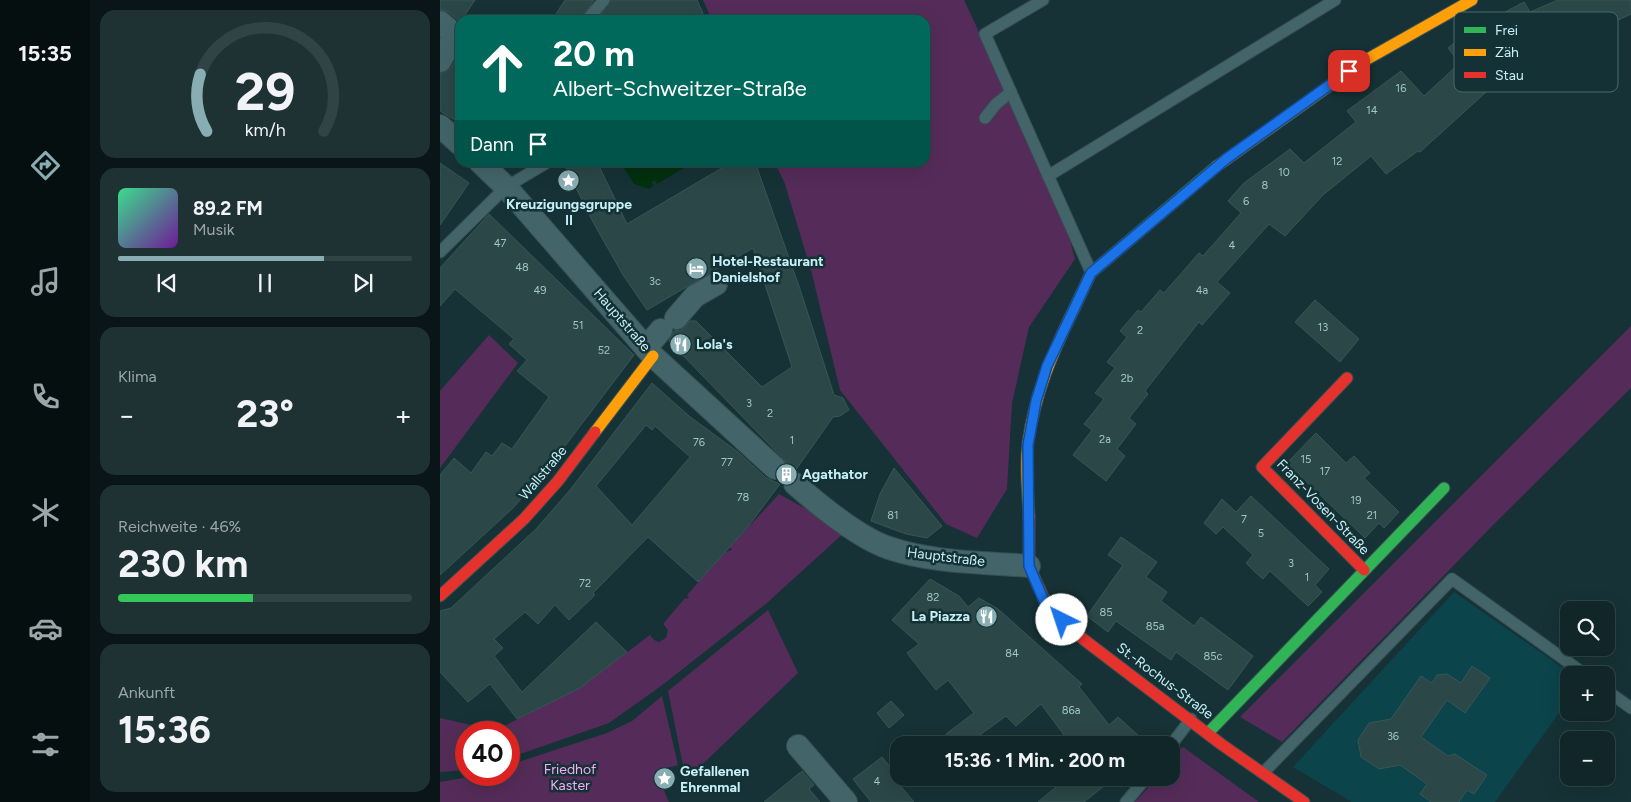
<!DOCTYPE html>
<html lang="de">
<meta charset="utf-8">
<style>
body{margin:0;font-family:Figtree,sans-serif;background:#1e3234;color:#f1f3f6;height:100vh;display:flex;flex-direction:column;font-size:19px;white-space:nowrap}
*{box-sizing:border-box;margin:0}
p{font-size:16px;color:#9ca5a8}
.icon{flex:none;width:28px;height:28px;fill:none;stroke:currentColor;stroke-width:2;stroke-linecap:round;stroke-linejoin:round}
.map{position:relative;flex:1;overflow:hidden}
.side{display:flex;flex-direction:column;gap:10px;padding:10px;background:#091516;width:350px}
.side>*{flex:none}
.top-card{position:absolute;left:15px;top:15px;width:475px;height:152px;border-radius:15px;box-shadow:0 5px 20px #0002,0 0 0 1px #304345;background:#00695c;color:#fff;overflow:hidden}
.buttons{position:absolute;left:1120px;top:601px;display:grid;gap:10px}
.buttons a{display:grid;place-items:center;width:55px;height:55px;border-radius:10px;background:#102628;box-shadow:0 5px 20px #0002,0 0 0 1px #304345;font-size:25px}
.speed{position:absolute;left:15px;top:721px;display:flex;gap:10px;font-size:25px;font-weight:700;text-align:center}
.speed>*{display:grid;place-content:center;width:65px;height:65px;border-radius:50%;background:#102628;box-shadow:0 5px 20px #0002,0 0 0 1px #304345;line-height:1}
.speed .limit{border:8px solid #d22;background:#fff;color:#111}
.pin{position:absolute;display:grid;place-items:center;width:42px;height:42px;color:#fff;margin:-21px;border-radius:10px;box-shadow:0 2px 8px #0006}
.me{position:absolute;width:55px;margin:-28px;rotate:319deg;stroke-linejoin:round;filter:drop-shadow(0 0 4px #0008)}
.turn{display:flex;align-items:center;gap:18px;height:105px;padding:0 15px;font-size:22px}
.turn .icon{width:65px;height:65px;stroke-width:2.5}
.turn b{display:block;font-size:35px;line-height:42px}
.then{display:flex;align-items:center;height:48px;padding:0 15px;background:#0003;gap:10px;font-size:19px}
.big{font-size:38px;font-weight:700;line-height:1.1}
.side .widget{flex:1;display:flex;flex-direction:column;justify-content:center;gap:8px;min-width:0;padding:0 18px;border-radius:15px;background:#1e3234}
.side .dial{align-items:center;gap:0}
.dial svg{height:130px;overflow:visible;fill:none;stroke:#304345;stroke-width:7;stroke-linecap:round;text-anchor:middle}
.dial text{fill:#f1f3f6;stroke:none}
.song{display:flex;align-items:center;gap:15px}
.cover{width:60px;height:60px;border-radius:8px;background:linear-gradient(135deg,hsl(150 70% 55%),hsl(280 70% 35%))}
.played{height:5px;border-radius:2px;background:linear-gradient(90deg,#88aeb3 70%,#304345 70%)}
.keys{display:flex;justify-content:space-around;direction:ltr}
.heat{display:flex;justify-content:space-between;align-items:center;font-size:28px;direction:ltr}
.charge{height:8px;border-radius:4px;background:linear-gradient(90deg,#34c759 46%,#304345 0)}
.trip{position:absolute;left:450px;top:736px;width:290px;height:50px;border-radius:15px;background:#102628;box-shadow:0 5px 20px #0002,0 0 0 1px #304345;font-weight:700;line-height:50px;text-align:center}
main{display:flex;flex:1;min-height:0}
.tab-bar{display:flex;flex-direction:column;width:90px;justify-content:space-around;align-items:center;background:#060f10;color:#9ca5a8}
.tab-bar .icon{width:35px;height:35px}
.tab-bar .active{color:#88aeb3}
.tab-bar b{font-size:22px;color:#f1f3f6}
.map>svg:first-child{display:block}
.built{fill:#0b444b}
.green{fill:#552c59}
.water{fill:#02310f}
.building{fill:#2b4747;stroke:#385657;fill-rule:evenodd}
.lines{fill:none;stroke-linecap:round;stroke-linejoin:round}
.lane-casing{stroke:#364e50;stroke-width:13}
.street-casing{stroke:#364e50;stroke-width:24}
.fast-casing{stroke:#364e50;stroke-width:13}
.slow-casing{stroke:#364e50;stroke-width:13}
.jam-casing{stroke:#364e50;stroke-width:13}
.lane{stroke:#43656a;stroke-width:11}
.street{stroke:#43656a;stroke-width:22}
.fast{stroke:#30b455;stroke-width:11}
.slow{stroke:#ff9f0a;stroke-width:11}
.jam{stroke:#e5322d;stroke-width:11}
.route-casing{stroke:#114b97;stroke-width:12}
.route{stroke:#1a73e8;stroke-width:9}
.labels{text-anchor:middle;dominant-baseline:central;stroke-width:5;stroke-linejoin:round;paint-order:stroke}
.number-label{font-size:11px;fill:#9fc6ca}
.poi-label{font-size:14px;font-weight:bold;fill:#c6f0f6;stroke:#143135;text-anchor:start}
.street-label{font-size:14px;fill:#c6f0f6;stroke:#143135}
.park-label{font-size:14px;fill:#f8aaf6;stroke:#143135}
.key{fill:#143135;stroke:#496a6f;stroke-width:1}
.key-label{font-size:14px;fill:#c6f0f6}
</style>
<main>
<nav class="tab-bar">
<b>15:35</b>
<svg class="icon active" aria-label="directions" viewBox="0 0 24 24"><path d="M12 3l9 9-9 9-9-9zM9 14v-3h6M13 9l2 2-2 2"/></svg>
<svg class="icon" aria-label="music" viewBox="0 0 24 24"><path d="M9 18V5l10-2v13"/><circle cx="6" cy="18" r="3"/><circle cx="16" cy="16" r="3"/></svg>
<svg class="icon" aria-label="phone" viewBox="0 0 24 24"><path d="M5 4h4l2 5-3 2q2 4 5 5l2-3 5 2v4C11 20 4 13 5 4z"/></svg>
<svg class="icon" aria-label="climate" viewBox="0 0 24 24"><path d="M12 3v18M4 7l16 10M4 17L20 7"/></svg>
<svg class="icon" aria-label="car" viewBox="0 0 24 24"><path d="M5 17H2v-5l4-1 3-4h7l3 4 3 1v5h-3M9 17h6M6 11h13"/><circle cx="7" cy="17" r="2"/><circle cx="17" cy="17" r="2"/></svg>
<svg class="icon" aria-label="filters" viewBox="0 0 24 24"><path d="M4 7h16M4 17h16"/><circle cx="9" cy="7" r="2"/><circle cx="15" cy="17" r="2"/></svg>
</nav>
<section class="side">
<div class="widget dial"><svg viewBox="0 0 100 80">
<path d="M14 69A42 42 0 1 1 86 69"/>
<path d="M14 69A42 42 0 0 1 10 34" stroke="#88aeb3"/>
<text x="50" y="56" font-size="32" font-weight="700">29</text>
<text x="50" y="72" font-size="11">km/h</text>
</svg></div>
<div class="widget">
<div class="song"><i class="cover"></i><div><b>89.2 FM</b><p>Musik</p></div></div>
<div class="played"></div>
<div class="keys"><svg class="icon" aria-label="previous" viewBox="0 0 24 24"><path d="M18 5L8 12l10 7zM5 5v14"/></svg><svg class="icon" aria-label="pause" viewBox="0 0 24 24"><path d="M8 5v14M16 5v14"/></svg><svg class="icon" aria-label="next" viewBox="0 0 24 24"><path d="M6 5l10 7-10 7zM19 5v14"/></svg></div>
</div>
<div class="widget"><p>Klima</p>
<div class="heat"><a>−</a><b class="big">23°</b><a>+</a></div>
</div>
<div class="widget"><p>Reichweite · 46%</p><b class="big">230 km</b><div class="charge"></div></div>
<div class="widget"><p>Ankunft</p><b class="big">15:36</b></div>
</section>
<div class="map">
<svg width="1191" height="802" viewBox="0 0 1191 802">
<rect width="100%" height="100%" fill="#163236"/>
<!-- built -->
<polygon class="built" points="1014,592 1133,675 1129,675 1129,699 1055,802 912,802 853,767"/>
<!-- green -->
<g class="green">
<polygon points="263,0 524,0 621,207 635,259 589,327 572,403 567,489 537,538 506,524 400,390 372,274 345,184 335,163 485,162 485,20 272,20"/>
<polygon points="1191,326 1191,388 1054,524 842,742 800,717"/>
<polygon points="49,335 78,363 0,468 0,391"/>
<polygon points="339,494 406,531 328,602 221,686 169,723 69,758 69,732 63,732 62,727 140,688 210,635 214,640 219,642 226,638 228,630 223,624 245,598 247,599 249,597 247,595 285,552 292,550 290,547"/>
<polygon points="328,610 358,673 246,780 228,691"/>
<polygon points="222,696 238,765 215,771 229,802 0,802 0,782 39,775 69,775 69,765 167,733 192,721"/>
<polygon points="0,718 40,727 43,732 26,732 26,770 0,772"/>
<polygon points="743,747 819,802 695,802 717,778 731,778 731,761"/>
</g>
<!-- water -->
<polygon class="water" points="186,163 186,162 246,163 244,168 217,184 215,180 212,182 213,186 209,189 194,184 184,168"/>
<!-- building -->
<g class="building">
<polygon points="0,0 35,0 20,22 8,12 0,9"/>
<polygon points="125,0 154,0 140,20 112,20"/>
<polygon points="171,0 257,0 266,20 157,20"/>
<polygon points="1118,0 1191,0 1191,14 1176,21 1178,27 1078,68 1045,93 980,152 978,151 946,174 931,156 883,195 845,236 829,224 777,282 790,293 762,325 759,322 705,391 708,394 689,418 696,424 677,449 685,456 666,481 633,455 652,430 644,424 664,399 655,393 675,368 667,362 687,337 680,331 698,310 701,312 720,290 724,293 759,253 763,256 801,213 788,201 804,183 850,149 864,163 916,122 907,111 961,71 984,96 1020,63 1008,48 1028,32 1084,2 1090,12"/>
<polygon points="20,53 20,123 0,111 0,74 11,68"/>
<polygon points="123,162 157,162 187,224 292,162 315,162 360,289 394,395 403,398 409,410 400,416 393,417 355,471 229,341 234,331 241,330 250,321 256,321 322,387 352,367 313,248 207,310 183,275 153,222"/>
<polygon points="0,163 29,183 0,225"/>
<polygon points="49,214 194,355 106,471 73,508 0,575 0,475 14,458 31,473 46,452 52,456 62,443 72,449 109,397 77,371 87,360 69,344 74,339 15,289 0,306 0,268"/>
<polygon points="875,300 919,339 900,362 855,322"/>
<path d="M 212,383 L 249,416 L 298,452 L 326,478 L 340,484 L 307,528 L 258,582 L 208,537 L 153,593 L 155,595 L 129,620 L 115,605 L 98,624 L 85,612 L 54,639 L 63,648 L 54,656 L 82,692 L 156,622 L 187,652 L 140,688 L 77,719 L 50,684 L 28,702 L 0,672 L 0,611 L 11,608 L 96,529 L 130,490 ZM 206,425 L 212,430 L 215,426 L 250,457 L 192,525 L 156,486 Z"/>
<polygon points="876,433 906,463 914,456 930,473 924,478 959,512 944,528 939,523 925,538 847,463"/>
<polygon points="454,468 502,526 487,538 466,534 431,521 440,494"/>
<polygon points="811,496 889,569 875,585 882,592 868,606 830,571 823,579 814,571 806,563 813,555 783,527 776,534 764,523 782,499 796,512"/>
<polygon points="681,537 717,562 706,577 727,592 721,601 754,626 761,617 813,656 788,690 736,652 731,660 676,621 668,632 647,616 683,565 668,555"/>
<polygon points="490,579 519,596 528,607 539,598 558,609 642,684 639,687 669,725 678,717 701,738 695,745 627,745 630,743 601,704 576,726 566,716 526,745 514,745 506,734 534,713 508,680 496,690 467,653 479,644 452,620"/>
<polygon points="1032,666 1050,678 1025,713 1007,700 981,737 1008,756 1015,754 1047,775 1034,794 1027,790 1019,802 991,802 980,794 987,784 960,765 939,769 921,757 918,740 929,723 951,719 981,676 992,683 997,675 1007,674 1021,683"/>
<polygon points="451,701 464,715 449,728 437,713"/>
<polygon points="442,757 462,782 459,784 474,802 431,802 413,779"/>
<polygon points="362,771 374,785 369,789 380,802 324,802"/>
<polygon points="627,778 674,778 644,802 598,802"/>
</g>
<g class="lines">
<defs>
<g id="lane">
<polyline points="603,0 545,34 651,272"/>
<polyline points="147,20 164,0"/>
<polyline points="545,118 556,104 571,92"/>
<polyline points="608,176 895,0"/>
<polyline points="0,252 66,187 108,162"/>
<polyline points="1166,690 1191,708"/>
<polyline points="731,745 751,719"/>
<polyline points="823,773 1012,579 1146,675"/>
<polyline points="686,802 706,778"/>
</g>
<g id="street">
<polyline points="0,22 15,35 0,61"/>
<polyline points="0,126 20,144"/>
<polyline points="40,162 66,187 213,356 335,468"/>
<polyline points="236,318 255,296 276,284"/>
<polyline points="206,348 221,330"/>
<path d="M 355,484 C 379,505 419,538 449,548 C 493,563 543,562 589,566"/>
<polyline points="358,746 406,802"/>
</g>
<g id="fast">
<polyline points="634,309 651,273 777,166"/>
<polyline points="768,733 1004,488"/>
</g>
<g id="slow">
<polyline points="777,166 924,61 1032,0"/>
<polyline points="155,432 213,356"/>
<path d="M 589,517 C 588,493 585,467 588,443 C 595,393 612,354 634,309"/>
</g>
<g id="jam">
<polyline points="907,378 822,467 924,570"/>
<polyline points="589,517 589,566 605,601 643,639 781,744 864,802"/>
<polyline points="0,596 84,519 118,481 155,432"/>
</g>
</defs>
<!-- lane casing -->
<use href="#lane" class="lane-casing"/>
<!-- street casing -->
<use href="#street" class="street-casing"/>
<!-- fast casing -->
<use href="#fast" class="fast-casing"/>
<!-- slow casing -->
<use href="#slow" class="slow-casing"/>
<!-- jam casing -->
<use href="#jam" class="jam-casing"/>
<!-- lane -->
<use href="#lane" class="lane"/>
<!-- street -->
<use href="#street" class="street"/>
<!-- fast -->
<use href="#fast" class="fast"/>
<!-- slow -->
<use href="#slow" class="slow"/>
<!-- jam -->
<use href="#jam" class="jam"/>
</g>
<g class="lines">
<defs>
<polyline id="route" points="622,620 604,601 589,566 588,445 596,401 607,366 651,273 786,159 909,71"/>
</defs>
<!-- route casing -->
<use href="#route" class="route-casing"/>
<!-- route -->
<use href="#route" class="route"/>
</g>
<!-- icons -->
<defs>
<symbol id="sight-disc" viewBox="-11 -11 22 22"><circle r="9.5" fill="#88aeb3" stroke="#143135"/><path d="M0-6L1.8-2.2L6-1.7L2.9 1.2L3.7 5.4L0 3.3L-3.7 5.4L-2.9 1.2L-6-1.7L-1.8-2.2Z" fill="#fff"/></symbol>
<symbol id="hotel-disc" viewBox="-11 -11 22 22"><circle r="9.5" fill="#88aeb3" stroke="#143135"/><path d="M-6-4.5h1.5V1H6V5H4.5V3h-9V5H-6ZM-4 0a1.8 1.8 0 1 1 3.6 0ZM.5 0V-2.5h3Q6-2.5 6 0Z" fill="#fff"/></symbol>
<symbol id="restaurant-disc" viewBox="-11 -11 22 22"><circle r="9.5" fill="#88aeb3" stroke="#143135"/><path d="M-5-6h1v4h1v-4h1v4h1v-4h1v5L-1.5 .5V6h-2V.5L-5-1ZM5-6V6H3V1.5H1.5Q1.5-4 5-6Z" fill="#fff"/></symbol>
<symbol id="building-disc" viewBox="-11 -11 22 22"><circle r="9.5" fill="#88aeb3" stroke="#143135"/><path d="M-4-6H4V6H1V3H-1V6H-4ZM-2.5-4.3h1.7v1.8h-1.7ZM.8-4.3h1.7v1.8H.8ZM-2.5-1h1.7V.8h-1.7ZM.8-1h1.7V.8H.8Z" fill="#fff"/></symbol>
</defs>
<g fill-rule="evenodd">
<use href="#sight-disc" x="116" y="168" width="25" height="25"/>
<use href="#hotel-disc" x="244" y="256" width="25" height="25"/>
<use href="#restaurant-disc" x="228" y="332" width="25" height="25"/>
<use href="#building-disc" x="334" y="462" width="25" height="25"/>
<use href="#restaurant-disc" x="534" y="604" width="25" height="25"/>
<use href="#sight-disc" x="212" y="766" width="25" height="25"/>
</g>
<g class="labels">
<!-- number labels -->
<g class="number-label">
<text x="961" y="88">16</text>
<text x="932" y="110">14</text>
<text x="897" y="161">12</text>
<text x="844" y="172">10</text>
<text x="825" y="185">8</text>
<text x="806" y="201">6</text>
<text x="60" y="243">47</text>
<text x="792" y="245">4</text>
<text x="82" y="267">48</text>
<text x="215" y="281">3c</text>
<text x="100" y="290">49</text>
<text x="762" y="290">4a</text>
<text x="138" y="325">51</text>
<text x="883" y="327">13</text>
<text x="700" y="330">2</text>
<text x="164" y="350">52</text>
<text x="687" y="378">2b</text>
<text x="309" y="403">3</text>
<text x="330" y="413">2</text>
<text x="665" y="439">2a</text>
<text x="352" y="440">1</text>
<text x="259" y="442">76</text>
<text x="866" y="459">15</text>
<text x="287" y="462">77</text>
<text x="885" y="471">17</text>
<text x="303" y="497">78</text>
<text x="916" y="500">19</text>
<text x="453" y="515">81</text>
<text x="932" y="515">21</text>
<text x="804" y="519">7</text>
<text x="821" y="533">5</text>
<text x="851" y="563">3</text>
<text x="867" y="577">1</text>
<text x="145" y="583">72</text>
<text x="493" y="597">82</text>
<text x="666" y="612">85</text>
<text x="715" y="626">85a</text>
<text x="572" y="653">84</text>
<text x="773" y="656">85c</text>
<text x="631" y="710">86a</text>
<text x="953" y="736">36</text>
<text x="437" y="781">4</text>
</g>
<!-- poi labels -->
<g class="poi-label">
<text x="129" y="204" text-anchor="middle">Kreuzigungsgruppe<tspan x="129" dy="16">II</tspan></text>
<text x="272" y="261">Hotel-Restaurant<tspan x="272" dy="16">Danielshof</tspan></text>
<text x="256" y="344">Lola's</text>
<text x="362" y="474">Agathator</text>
<text x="530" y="616" text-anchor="end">La Piazza</text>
<text x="240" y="771">Gefallenen<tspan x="240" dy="16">Ehrenmal</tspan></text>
</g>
<!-- street labels -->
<g class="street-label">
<text transform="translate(182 320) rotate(49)">Hauptstraße</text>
<text transform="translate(103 473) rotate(-50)">Wallstraße</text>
<text transform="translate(883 507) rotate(46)">Franz-Vosen-Straße</text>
<text transform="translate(506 557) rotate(7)">Hauptstraße</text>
<text transform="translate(725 681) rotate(37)">St.-Rochus-Straße</text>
</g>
<!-- park labels -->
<g class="park-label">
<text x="130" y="769">Friedhof<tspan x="130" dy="16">Kaster</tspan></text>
</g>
</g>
<!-- legend -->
<rect x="1014" y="12" width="164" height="80" rx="8" class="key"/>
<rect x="1024" y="27" width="22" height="6" fill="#30b455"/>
<rect x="1024" y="49" width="22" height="7" fill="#ff9f0a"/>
<rect x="1024" y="72" width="22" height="6" fill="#e5322d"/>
<g class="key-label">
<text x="1055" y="35">Frei</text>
<text x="1055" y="57">Zäh</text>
<text x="1055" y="80">Stau</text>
</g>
</svg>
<div class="buttons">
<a><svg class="icon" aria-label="search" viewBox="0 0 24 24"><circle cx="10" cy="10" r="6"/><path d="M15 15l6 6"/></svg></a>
<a>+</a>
<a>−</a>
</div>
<div class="speed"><div class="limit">40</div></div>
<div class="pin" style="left:909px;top:71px;background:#d93025"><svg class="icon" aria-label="arrive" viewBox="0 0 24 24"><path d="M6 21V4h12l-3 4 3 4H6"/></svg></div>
<svg class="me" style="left:622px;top:620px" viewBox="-20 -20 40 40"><circle r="19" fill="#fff"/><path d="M0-13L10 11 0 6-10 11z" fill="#1a73e8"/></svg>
<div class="trip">15:36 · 1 Min. · 200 m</div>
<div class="top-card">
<div class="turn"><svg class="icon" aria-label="ahead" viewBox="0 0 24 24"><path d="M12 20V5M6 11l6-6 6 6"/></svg><div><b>20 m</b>Albert-Schweitzer-Straße</div></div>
<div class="then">Dann<svg class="icon" aria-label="arrive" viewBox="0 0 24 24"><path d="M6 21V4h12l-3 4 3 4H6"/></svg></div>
</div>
</div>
</main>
